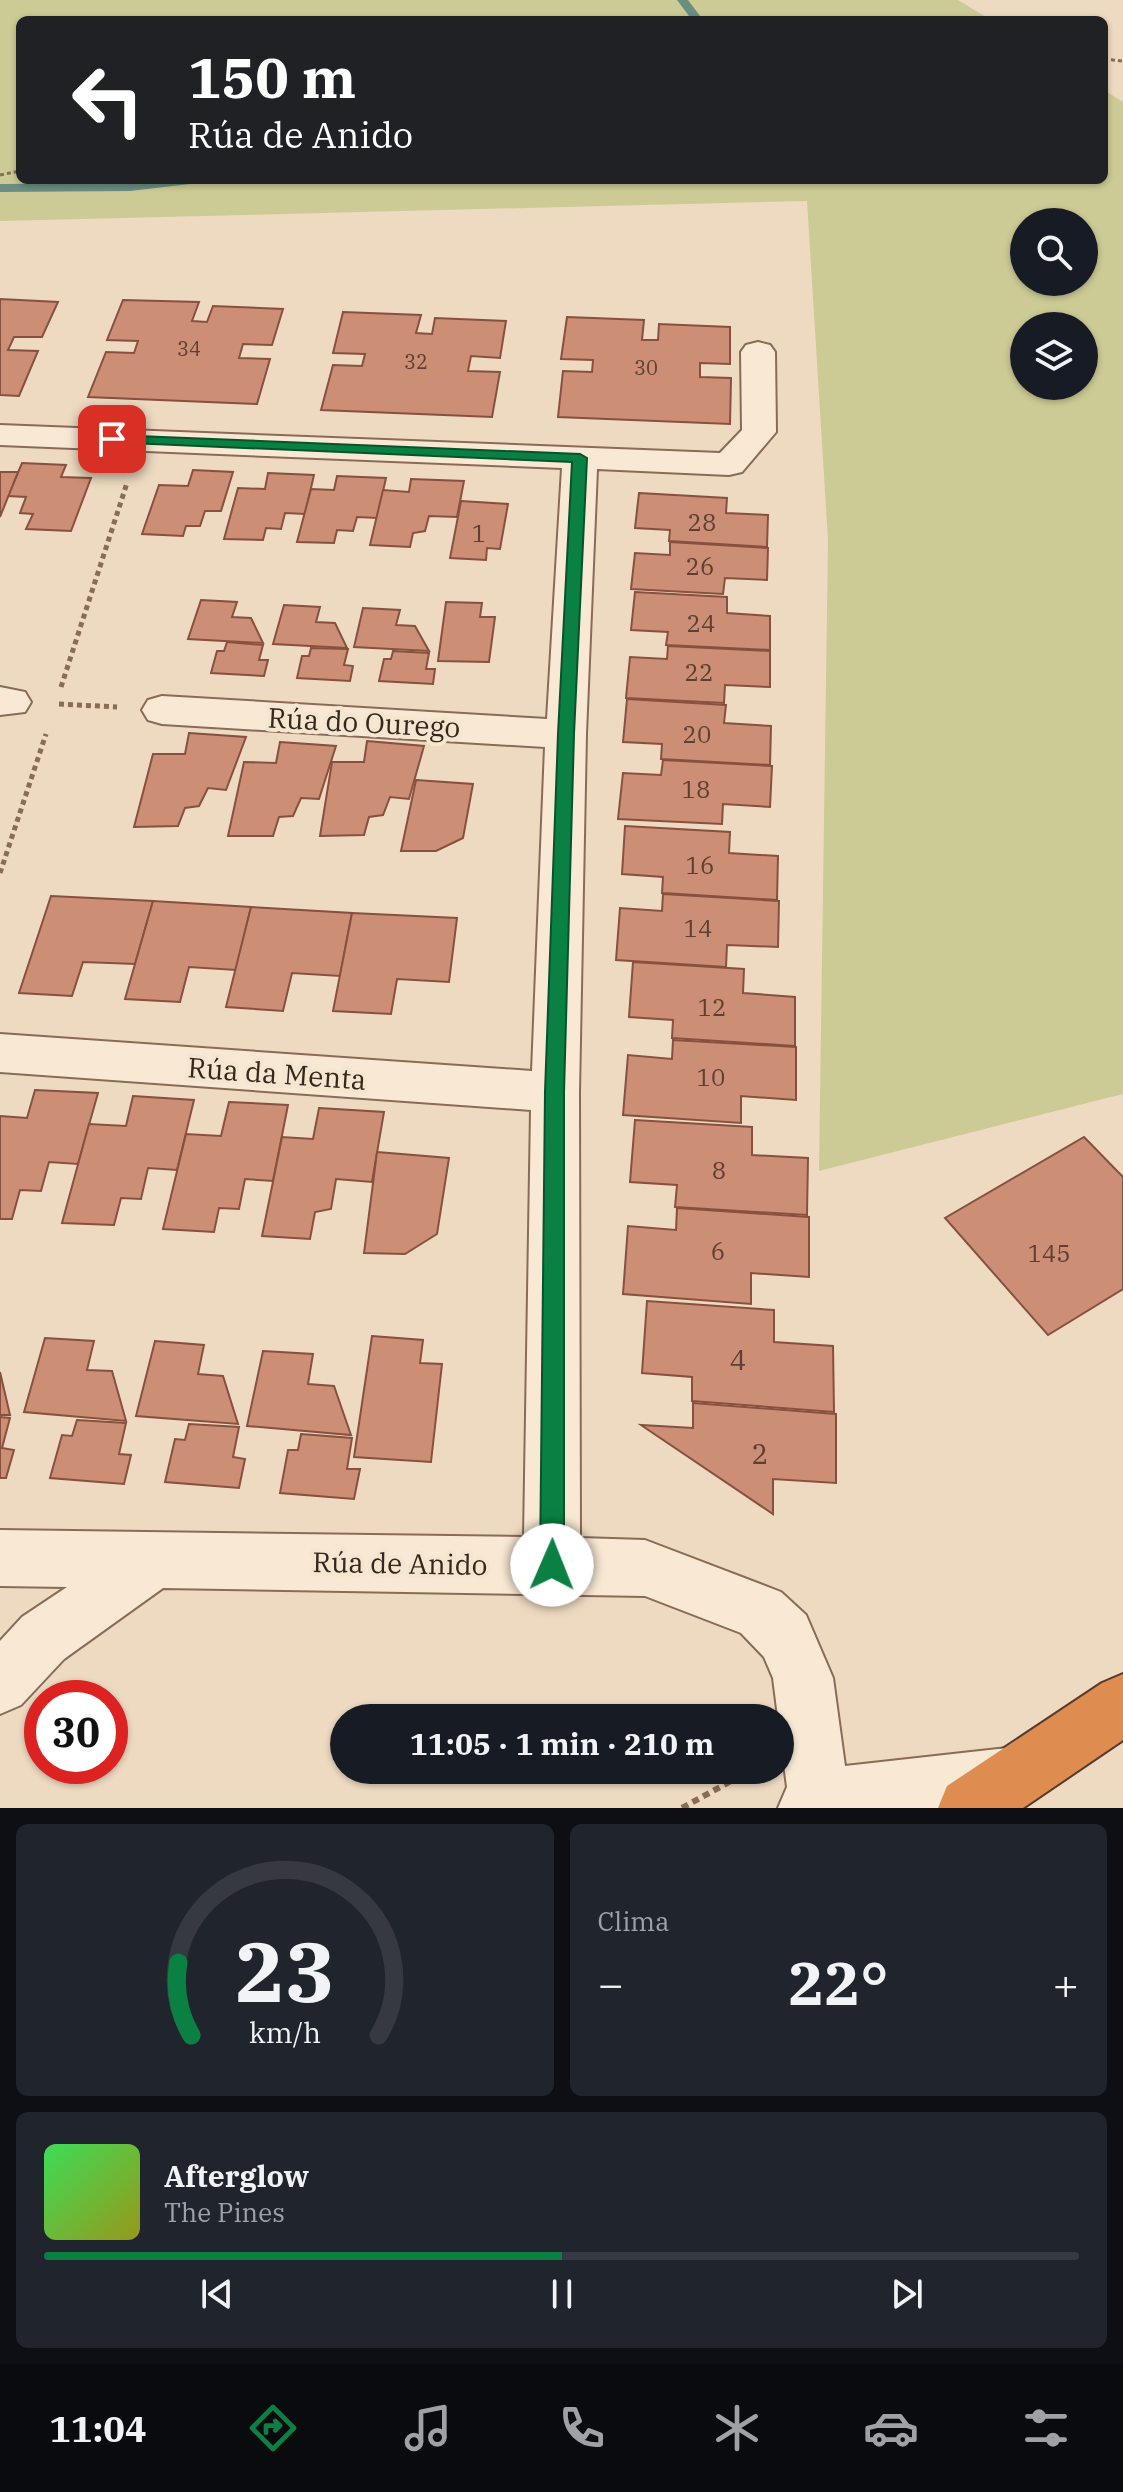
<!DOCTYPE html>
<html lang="es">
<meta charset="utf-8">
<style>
body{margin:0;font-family:"IBM Plex Serif",serif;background:#20242c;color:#f1f3f6;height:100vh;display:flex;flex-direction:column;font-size:30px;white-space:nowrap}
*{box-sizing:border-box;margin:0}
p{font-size:26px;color:#9ea1a6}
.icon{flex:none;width:44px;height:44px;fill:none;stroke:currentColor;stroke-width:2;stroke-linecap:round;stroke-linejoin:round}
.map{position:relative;height:1808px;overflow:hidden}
.panel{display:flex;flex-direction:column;gap:16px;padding:16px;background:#0d0f14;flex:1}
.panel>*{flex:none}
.banner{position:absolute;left:16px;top:16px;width:1092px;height:168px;border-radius:12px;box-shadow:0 2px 6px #0004;background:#202124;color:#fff;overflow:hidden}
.tools{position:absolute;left:1010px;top:208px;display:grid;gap:16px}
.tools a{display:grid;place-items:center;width:88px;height:88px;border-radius:50%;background:#171b24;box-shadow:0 2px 6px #0004;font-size:40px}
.speed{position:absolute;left:24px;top:1680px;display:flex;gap:16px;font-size:40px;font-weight:700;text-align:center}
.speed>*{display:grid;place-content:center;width:104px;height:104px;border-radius:50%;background:#171b24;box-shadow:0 2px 6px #0004;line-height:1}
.speed .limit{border:12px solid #d22;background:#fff;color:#111}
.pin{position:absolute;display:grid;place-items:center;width:68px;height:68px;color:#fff;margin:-34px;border-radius:16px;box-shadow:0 4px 12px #0006}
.me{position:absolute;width:88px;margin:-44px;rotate:1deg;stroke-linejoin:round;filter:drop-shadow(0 0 6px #0008)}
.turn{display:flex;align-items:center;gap:28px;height:168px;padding:0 40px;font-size:36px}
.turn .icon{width:104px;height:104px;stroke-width:2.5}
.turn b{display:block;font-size:56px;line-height:68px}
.big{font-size:60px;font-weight:800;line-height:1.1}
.panel .widget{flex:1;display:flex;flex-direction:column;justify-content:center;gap:12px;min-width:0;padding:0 28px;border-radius:12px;background:#20242c}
.panel .dial{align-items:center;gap:0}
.dial svg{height:208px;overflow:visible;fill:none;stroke:#363941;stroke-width:7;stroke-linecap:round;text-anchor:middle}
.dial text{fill:#f1f3f6;stroke:none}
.song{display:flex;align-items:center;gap:24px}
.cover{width:96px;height:96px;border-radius:12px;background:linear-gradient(135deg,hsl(130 70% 55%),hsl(60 70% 35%))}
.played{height:8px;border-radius:4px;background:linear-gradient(90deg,#0b8043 50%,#363941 50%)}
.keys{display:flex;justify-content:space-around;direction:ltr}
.heat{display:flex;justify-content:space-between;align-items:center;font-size:44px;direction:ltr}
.panel .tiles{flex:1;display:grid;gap:16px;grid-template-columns:1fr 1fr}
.widget:last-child{grid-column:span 2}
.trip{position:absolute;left:330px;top:1704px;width:464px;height:80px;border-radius:40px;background:#171b24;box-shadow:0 2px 6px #0004;font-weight:800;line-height:80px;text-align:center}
.menu{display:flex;height:128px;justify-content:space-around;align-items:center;background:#090b0e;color:#9ea1a6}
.menu .icon{width:56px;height:56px}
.menu .active{color:#0b8043}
.menu b{font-size:36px;color:#f1f3f6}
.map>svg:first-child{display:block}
.green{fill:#cccb95;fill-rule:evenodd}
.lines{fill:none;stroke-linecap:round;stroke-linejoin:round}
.stream{fill:#6b8e80;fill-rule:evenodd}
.building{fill:#cd8e76;stroke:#87513e;stroke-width:2}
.street-casing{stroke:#886b58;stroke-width:4}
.highway-casing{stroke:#553a2d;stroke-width:4}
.path-far2{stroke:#886b58;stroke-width:3;stroke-dasharray:4 3;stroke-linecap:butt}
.path-far1{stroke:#886b58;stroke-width:5;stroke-dasharray:5 4;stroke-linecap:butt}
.path{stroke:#886b58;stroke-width:6;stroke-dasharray:7 5;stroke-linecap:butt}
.street{fill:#f9e9d4;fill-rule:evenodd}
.highway{fill:#df8c50;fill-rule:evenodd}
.route{fill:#0b8043;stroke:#07532c;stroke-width:2}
.labels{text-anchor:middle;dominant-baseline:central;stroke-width:8;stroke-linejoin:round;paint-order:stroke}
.far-number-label{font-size:20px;fill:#5c4033}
.number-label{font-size:24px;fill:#5c4033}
.street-label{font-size:28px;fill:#37261d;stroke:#f5e6d0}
.near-number-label{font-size:28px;fill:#5c4033}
</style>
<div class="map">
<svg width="1123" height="1808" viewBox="0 0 1123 1808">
<rect width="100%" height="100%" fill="#eedac1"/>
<!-- green -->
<path class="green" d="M 0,0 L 958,0 L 991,20 L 20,20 L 20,180 L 1104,180 L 1104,90 L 1123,102 L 1123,1094 L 819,1171 L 828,540 L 807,201 L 0,221 ZM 1024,222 L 1084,222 L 1084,282 L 1024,282 ZM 1024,326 L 1084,326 L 1084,386 L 1024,386 Z"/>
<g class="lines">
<!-- stream -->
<g class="stream">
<polygon points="677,0 688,0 703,20 692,20"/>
<polygon points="159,180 196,180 190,184 130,191 0,192 0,184 130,183"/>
</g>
</g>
<!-- building -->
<g class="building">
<polygon points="0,299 58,302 42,337 14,337 8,350 38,351 19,396 0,395"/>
<polygon points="123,300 199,302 192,321 207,322 213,306 283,309 272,345 243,344 239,358 270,359 257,404 88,397 106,352 134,353 138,341 107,340"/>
<polygon points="343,312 421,315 416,333 432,334 435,318 506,321 500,358 471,356 468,371 500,372 492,417 321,410 333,365 362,366 365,354 333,353"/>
<polygon points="567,317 644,320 642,340 658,340 659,324 730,327 730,364 700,363 700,377 731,378 730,424 558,417 563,371 592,372 593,360 561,359"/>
<polygon points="22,463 66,465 61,477 91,478 71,531 26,529 33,514 20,513 26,497 8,496"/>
<polygon points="193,470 233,472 221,511 205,511 200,526 186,526 183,536 142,534 159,485 188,486"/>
<polygon points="0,472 18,472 0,517"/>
<polygon points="268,473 314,475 305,514 285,513 281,529 266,528 263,540 224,539 238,488 265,489"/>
<polygon points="337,476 386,478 377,518 357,517 353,531 337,530 334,543 297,542 311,489 334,490"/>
<polygon points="411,479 464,481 457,517 429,516 425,531 413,533 410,547 370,545 383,490 409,492"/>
<polygon points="639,493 727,498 726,513 768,515 767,547 669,541 670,530 635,528"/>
<polygon points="461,501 508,504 500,549 487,548 486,560 450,558"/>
<polygon points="670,542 768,548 767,580 725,578 723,594 631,589 635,553 670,555"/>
<polygon points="635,592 727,597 727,613 770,616 770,650 666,645 668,632 631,630"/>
<polygon points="201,600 237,602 232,617 251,618 263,643 188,639"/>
<polygon points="446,602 482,603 480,617 495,617 489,662 438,661"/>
<polygon points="284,605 320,607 316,622 335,623 347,648 273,644"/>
<polygon points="363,608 400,610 396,625 415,626 429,651 354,647"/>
<polygon points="227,642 263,645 259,660 268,660 264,676 211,673 217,651 224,651"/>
<polygon points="668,646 770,651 770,687 725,685 724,703 626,698 630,657 667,659"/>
<polygon points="311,648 348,649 344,665 353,666 350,681 297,678 302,656 309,656"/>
<polygon points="393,651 429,653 426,669 435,669 433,684 379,681 384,659 391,659"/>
<polygon points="627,699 726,705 724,723 771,726 770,765 661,759 662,744 623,742"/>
<polygon points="189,733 246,737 226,790 208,788 199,806 185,808 178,826 134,827 153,754 185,754"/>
<polygon points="367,741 424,746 409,799 390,797 383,815 369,817 364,835 320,836 332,762 364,762"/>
<polygon points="280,742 336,746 319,799 301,798 293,816 279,817 273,836 228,836 244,762 276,763"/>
<polygon points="663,760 772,766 770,807 723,804 722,824 618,819 623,773 661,775"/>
<polygon points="416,780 473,784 463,838 436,851 401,851"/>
<polygon points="625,826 730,832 729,853 778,856 777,900 662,893 663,877 622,874"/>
<polygon points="663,894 779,901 778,947 727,945 726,967 616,960 620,908 662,911"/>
<polygon points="51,896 153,901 135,964 83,962 72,996 19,993"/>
<polygon points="153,901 251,907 236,970 189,967 180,1002 125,999"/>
<polygon points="251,907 352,913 340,976 292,973 283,1011 226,1007"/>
<polygon points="352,913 457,918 449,982 397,979 391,1014 333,1011"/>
<polygon points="633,962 744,969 743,993 795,997 795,1046 672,1038 673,1020 629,1017"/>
<polygon points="673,1040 796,1047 796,1100 741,1096 741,1123 623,1115 628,1055 672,1059"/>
<polygon points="35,1090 98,1093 78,1164 49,1162 41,1191 20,1190 12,1219 0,1219 0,1116 27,1118"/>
<polygon points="133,1096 194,1100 177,1170 148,1168 141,1199 121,1198 114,1225 62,1223 89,1124 126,1126"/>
<polygon points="229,1102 288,1105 273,1181 245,1179 239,1209 219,1208 214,1232 163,1229 186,1134 221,1136"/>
<polygon points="319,1108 384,1112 372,1182 336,1179 331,1209 315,1212 310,1239 262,1236 282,1137 313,1139"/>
<polygon points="635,1120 752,1127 752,1155 808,1158 807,1215 675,1207 677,1185 630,1182"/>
<polygon points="1084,1137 1123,1177 1123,1289 1048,1335 945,1218"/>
<polygon points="377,1152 449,1158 437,1234 405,1254 364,1253"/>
<polygon points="677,1208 809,1217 809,1277 751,1273 751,1304 623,1294 628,1226 676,1230"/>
<polygon points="647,1301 774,1310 774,1342 833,1346 834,1412 692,1401 692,1377 642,1373"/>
<polygon points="372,1336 423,1340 420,1363 442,1364 431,1462 354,1457"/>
<polygon points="45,1338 94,1341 87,1370 112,1371 126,1421 24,1412"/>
<polygon points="155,1341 204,1345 198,1374 223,1376 238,1424 136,1416"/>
<polygon points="263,1351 313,1354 308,1384 334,1386 351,1435 247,1426"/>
<polygon points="0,1372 10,1415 0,1415"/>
<polygon points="693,1403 836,1414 836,1483 773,1479 773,1514 641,1425 693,1428"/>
<polygon points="0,1417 10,1418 2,1448 14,1450 6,1478 0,1478"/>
<polygon points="77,1420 126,1423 119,1454 131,1455 124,1484 50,1478 62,1435 72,1436"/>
<polygon points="189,1424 239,1427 233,1457 245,1459 239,1488 165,1482 175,1439 185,1440"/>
<polygon points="301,1434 352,1438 347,1469 360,1469 354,1499 280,1493 288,1450 298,1450"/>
</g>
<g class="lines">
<defs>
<g id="street">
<polygon points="758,342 770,345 775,352 776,432 742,472 729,475 597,469 586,734 579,1092 580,1538 645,1540 781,1592 806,1615 833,1678 845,1766 1007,1748 1029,1757 1038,1779 1029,1801 1011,1808 778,1808 787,1787 773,1678 764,1657 741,1633 645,1596 163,1588 64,1659 21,1705 0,1714 0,1641 22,1617 67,1587 0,1586 0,1530 524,1537 531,1110 0,1072 0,1034 532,1071 545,747 162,724 148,720 142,710 148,700 162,696 547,719 562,468 0,445 0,425 720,453 742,430 741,352 746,345"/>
<polygon points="0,687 25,692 31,702 25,712 0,715"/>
</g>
<polygon id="highway" points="1123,1674 1123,1740 1023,1808 938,1808 947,1786 1102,1683"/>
</defs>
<!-- street casing -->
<use href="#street" class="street-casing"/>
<!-- highway casing -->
<use href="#highway" class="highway-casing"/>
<!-- path-far2 -->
<g class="path-far2">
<polyline points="1104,59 1123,61"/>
<polyline points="0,175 20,171"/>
</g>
<!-- path-far1 -->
<g class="path-far1">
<polyline points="61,687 127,483"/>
<polyline points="59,704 117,707"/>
<polyline points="0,873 46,734"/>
</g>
<!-- path -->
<polyline class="path" points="682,1808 751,1770"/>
<!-- street -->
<use href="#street" class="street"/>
<!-- highway -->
<use href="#highway" class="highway"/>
</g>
<!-- route -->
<polygon class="route" points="112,435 580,454 587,458 574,734 564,1092 564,1565 560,1574 552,1577 544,1574 540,1565 545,1092 558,734 572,462 107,442 107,436"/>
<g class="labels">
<!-- far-number labels -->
<g class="far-number-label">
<text x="189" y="348">34</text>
<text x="416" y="361">32</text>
<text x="646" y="367">30</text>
</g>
<!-- number labels -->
<g class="number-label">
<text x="702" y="522">28</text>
<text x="479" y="533">1</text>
<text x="700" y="566">26</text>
<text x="701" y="623">24</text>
<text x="699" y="672">22</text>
<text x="697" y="734">20</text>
<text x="696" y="789">18</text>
<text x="700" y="865">16</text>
<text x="698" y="928">14</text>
<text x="712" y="1007">12</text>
<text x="711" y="1077">10</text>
<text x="719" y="1170">8</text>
<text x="718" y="1251">6</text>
<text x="1049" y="1253">145</text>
</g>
<!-- street labels -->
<g class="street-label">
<text transform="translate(364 722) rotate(3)">Rúa do Ourego</text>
<text transform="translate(277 1073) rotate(4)">Rúa da Menta</text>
<text transform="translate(400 1563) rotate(1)">Rúa de Anido</text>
</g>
<!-- near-number labels -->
<g class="near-number-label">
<text x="738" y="1359">4</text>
<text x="760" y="1453">2</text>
</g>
</g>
</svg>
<div class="tools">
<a><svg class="icon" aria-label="search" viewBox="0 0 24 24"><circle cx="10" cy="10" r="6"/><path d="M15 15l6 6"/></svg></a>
<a><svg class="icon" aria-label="layers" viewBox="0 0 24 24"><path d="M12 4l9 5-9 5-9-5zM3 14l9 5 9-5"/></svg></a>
</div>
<div class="speed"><div class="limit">30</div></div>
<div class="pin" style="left:112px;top:439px;background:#d93025"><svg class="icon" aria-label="arrive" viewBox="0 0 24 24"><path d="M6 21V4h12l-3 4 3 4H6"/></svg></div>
<svg class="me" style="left:552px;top:1565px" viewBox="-20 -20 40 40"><circle r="19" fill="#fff"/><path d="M0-13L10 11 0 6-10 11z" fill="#0b8043"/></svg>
<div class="trip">11:05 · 1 min · 210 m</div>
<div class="banner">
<div class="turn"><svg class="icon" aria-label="left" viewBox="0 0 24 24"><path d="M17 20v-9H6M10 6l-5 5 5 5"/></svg><div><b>150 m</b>Rúa de Anido</div></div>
</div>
</div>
<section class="panel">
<div class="tiles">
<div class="widget dial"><svg viewBox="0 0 100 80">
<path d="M14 69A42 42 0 1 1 86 69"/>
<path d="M14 69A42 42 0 0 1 9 41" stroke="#0b8043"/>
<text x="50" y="56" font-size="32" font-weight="700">23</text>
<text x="50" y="72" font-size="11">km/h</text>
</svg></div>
<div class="widget"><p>Clima</p>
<div class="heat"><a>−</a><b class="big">22°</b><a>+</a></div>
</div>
<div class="widget">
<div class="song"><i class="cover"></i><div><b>Afterglow</b><p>The Pines</p></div></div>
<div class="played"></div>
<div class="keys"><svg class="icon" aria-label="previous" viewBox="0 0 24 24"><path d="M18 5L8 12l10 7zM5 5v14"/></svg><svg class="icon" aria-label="pause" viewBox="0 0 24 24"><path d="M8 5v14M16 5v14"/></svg><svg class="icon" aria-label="next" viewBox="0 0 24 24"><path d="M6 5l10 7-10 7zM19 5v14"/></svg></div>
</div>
</div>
</section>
<nav class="menu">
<b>11:04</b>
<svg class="icon active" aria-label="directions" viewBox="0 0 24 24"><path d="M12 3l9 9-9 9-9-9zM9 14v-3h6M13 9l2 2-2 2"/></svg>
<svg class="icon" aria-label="music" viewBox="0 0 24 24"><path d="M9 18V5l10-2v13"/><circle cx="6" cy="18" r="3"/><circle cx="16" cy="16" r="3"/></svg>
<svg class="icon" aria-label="phone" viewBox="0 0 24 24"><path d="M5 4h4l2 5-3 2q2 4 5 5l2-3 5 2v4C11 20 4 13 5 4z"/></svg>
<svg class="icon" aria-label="climate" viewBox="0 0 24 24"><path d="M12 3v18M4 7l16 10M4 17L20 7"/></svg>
<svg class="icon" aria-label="car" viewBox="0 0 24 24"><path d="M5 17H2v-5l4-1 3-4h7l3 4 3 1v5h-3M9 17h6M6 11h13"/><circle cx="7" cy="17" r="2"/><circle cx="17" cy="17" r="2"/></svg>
<svg class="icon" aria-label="filters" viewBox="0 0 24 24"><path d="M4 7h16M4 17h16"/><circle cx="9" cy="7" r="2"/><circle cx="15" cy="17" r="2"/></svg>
</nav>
